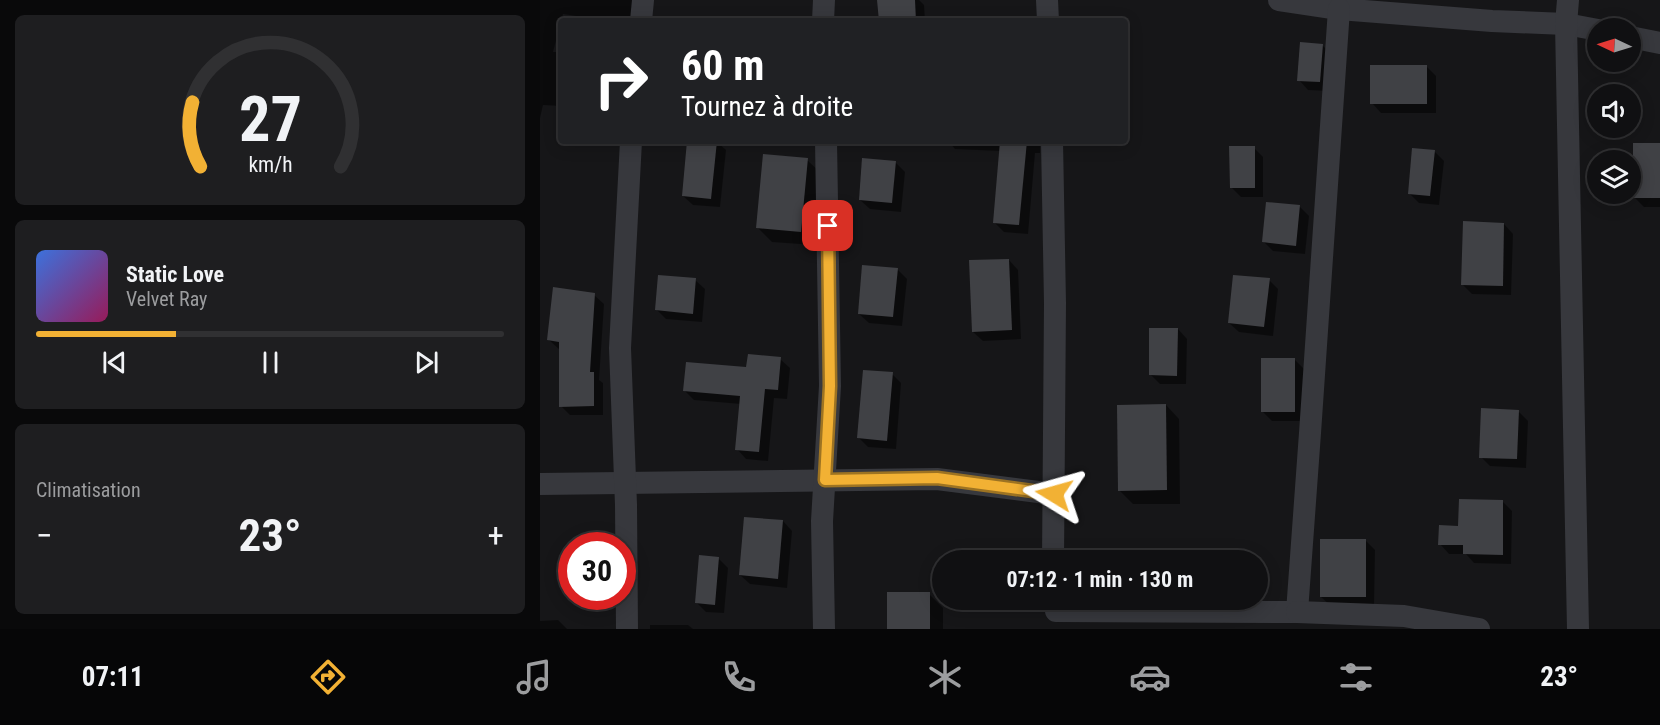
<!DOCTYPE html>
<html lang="fr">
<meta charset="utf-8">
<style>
body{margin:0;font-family:"Roboto Condensed",sans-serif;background:#1e1e20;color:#f1f3f6;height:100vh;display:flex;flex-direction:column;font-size:22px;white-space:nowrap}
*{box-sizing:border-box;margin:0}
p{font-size:20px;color:#9c9d9f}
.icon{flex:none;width:33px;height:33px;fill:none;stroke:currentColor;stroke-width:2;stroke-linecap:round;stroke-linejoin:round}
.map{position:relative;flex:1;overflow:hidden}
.panel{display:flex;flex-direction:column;gap:15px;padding:15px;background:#09090a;width:540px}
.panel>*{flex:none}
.banner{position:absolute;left:18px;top:18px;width:570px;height:126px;border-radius:6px;box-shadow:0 3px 15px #0003,0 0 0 2px #303032;background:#202124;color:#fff;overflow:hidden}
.needle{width:39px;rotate:274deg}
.controls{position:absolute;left:1047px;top:18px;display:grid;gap:12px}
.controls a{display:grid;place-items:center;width:54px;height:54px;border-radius:50%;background:#101012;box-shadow:0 3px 15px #0003,0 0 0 2px #303032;font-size:30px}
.speed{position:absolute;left:18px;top:532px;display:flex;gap:12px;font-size:30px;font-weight:700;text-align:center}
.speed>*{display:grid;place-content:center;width:78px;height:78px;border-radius:50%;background:#101012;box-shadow:0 3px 15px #0003,0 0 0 2px #303032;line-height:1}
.speed .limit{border:9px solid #d22;background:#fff;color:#111}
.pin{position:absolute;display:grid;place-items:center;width:51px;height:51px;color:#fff;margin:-26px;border-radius:12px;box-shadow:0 3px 9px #0006}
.me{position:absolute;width:66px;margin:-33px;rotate:278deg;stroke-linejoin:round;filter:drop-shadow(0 0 4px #0008)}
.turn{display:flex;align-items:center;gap:21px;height:126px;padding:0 24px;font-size:27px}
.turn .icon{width:78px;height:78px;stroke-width:2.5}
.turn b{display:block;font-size:42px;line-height:51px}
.big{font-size:45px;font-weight:700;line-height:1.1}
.panel .card{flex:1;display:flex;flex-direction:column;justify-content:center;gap:9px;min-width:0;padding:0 21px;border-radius:9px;background:#1e1e20}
.panel .dial{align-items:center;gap:0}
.dial svg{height:156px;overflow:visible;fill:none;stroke:#303032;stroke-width:7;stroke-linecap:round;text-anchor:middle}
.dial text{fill:#f1f3f6;stroke:none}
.song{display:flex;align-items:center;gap:18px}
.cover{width:72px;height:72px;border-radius:9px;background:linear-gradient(135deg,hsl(220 70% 55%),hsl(330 70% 35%))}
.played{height:6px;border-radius:3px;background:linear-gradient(90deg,#f2b134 30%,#303032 30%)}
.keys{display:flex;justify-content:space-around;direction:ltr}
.heat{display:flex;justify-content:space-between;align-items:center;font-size:33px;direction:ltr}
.trip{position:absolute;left:392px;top:550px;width:336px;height:60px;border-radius:30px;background:#101012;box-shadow:0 3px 15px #0003,0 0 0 2px #303032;font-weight:700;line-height:60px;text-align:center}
.dock{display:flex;height:96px;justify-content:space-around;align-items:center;background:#060607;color:#9c9d9f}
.dock .icon{width:42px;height:42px}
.dock .selected{color:#f2b134}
.dock b{font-size:27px;color:#f1f3f6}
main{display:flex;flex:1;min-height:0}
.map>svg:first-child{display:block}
.shadow{fill:#0007}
.building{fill:#404145}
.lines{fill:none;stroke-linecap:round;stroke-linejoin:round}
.street{stroke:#37383d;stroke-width:22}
.route-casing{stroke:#9d7322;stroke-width:15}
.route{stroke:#f2b134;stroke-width:10}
</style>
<main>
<section class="panel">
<div class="card dial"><svg viewBox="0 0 100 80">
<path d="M14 69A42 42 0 1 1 86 69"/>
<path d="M14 69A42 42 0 0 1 10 36" stroke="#f2b134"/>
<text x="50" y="56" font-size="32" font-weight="700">27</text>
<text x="50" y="72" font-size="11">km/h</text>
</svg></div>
<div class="card">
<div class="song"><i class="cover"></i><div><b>Static Love</b><p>Velvet Ray</p></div></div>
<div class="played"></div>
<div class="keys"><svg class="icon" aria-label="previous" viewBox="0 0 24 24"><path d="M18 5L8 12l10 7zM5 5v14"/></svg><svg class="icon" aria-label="pause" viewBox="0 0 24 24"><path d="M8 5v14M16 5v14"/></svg><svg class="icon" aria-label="next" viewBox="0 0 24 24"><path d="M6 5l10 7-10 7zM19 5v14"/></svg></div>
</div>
<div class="card"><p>Climatisation</p>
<div class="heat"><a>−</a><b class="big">23°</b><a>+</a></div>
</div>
</section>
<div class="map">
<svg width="1120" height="629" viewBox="0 0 1120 629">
<rect width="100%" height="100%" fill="#161618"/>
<!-- shadow -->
<g class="shadow">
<polygon points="0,0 99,0 96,21 67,21 23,14 13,52 21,52 21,106 3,105 0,118"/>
<polygon points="339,0 379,0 384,5 385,21 340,21"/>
<polygon points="782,45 792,55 789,91 768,90 759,80"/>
<polygon points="887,67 896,76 896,113 841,113 832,103"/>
<polygon points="148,141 176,141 186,150 180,207 153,205 143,196"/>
<polygon points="408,141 500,141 500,153 495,153 488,234 464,232 454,222 461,151 415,149"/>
<polygon points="1095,144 1120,145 1120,207 1104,207 1094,197"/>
<polygon points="714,148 723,157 723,197 701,197 691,187"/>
<polygon points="894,151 904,161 899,205 879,203 869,193"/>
<polygon points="267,160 281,173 274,245 232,242 218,228"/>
<polygon points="355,162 365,172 361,212 330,209 320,200"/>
<polygon points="759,206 769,216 765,254 733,251 724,242"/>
<polygon points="964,224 973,234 971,295 932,294 922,284"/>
<polygon points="469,260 478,270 481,339 443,341 433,332"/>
<polygon points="357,269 367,279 362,326 329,323 319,314"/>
<polygon points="155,280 165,289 162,322 126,319 117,310"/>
<polygon points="729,280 738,289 733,336 699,332 689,323"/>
<polygon points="54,295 64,304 59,380 63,383 63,415 30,415 21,406 20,350 9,340"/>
<polygon points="638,329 647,339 646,384 620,384 610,374"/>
<polygon points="240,359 250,368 247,399 234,398 228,461 206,459 197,449 201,404 154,400 145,391"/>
<polygon points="754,359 764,369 764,421 732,421 723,412"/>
<polygon points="352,374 361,383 356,449 328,447 319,438"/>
<polygon points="626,405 639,419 640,504 593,504 580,491"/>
<polygon points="979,412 988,421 986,468 950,466 941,457"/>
<polygon points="963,502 972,511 971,564 934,563 926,554 909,554 900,544 920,527"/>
<polygon points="243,521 252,531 247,588 210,584 200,575"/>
<polygon points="826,541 835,550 834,606 791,606 781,597"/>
<polygon points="179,559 188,568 184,613 166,612 156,602"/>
<polygon points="389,594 403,608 403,629 348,629"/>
<polygon points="18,620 27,629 0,629 0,621"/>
<polygon points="110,625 148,625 153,629 110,629"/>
</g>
<!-- building -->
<g class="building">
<polygon points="337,0 375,0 376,21 339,21"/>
<polygon points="760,42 783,44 780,82 757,81"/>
<rect x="830" y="65" width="57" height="39"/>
<polygon points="147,141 177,141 171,199 142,196"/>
<polygon points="460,141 487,141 479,225 453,223"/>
<rect x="1093" y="143" width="27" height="55"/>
<polygon points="689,146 715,146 715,188 690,188"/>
<polygon points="872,148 895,150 890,196 868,194"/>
<polygon points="223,154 268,158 261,232 216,228"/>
<polygon points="322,158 356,161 352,203 319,200"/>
<polygon points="726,202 760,205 756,246 722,242"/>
<polygon points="923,221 964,223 963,286 921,285"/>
<polygon points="469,259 472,330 432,332 429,260"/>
<polygon points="322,265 358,268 353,317 318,314"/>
<polygon points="118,275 156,278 153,314 115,310"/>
<polygon points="693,275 730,278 724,327 688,323"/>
<polygon points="13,287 55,293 50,372 54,372 54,406 19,407 19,342 7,340"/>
<polygon points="609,328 638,328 637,376 609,375"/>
<polygon points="208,354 241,357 238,390 225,389 219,452 195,450 200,396 143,391 146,362 206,367"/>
<rect x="721" y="358" width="34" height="54"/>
<polygon points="323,370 353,372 347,441 317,438"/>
<polygon points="626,404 627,490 578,491 577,405"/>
<polygon points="941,408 979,410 977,459 939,458"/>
<polygon points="919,499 963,500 963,555 923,554 923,545 898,545 899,525 918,526"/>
<polygon points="204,517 243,520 238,579 199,575"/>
<rect x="780" y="539" width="46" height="58"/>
<polygon points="159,555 179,557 175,605 155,603"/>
<rect x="347" y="592" width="43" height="37"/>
</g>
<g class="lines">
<!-- street -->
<g class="street">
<polyline points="507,0 508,21"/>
<polyline points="739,0 799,9 952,21 1026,24 1058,30"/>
<polyline points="1028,0 1026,24 1038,629"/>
<polyline points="101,21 103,0"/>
<polyline points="283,21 284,0"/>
<polyline points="1090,37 1120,43"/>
<polyline points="512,141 515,303 513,561"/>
<polyline points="0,484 397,479 514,494"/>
<polyline points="516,611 757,612 770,433 799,9"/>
<polyline points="757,612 864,616 939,629"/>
<polyline points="87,629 86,505 80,348 91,141"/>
<polyline points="284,629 282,521 290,386 286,141"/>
</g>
</g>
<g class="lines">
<defs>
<polyline id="route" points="288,226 290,386 285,480 397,478 514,494"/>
</defs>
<!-- route casing -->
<use href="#route" class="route-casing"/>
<!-- route -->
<use href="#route" class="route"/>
</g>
</svg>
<div class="controls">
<a><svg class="needle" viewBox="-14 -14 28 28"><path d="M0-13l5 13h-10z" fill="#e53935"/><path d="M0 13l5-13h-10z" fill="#9c9d9f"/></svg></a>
<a><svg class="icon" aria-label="sound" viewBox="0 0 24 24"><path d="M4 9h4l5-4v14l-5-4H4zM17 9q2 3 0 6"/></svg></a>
<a><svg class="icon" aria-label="layers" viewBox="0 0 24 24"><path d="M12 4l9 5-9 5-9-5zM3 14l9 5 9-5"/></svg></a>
</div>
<div class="speed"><div class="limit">30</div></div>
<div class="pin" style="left:288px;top:226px;background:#d93025"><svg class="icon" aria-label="arrive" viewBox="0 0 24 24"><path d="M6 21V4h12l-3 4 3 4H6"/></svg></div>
<svg class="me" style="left:514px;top:494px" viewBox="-20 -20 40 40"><path d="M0-17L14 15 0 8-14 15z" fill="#f2b134" stroke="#fff" stroke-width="4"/></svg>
<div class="trip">07:12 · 1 min · 130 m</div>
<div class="banner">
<div class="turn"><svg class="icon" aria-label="right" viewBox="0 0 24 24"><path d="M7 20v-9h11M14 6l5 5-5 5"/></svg><div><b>60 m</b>Tournez à droite</div></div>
</div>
</div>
</main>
<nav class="dock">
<b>07:11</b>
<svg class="icon selected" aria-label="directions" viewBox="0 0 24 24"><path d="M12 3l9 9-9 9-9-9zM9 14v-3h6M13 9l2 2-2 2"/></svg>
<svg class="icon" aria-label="music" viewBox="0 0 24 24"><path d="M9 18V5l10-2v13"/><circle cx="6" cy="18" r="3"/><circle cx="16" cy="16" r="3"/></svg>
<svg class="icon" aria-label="phone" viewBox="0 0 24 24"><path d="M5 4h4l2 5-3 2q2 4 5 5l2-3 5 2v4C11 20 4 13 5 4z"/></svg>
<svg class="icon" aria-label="climate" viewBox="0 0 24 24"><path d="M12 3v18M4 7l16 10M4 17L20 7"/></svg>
<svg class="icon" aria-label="car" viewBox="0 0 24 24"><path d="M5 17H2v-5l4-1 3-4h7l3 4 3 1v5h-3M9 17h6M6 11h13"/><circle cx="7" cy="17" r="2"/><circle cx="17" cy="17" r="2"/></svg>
<svg class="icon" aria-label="filters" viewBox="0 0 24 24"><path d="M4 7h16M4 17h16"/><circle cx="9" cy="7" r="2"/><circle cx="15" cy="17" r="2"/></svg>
<b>23°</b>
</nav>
